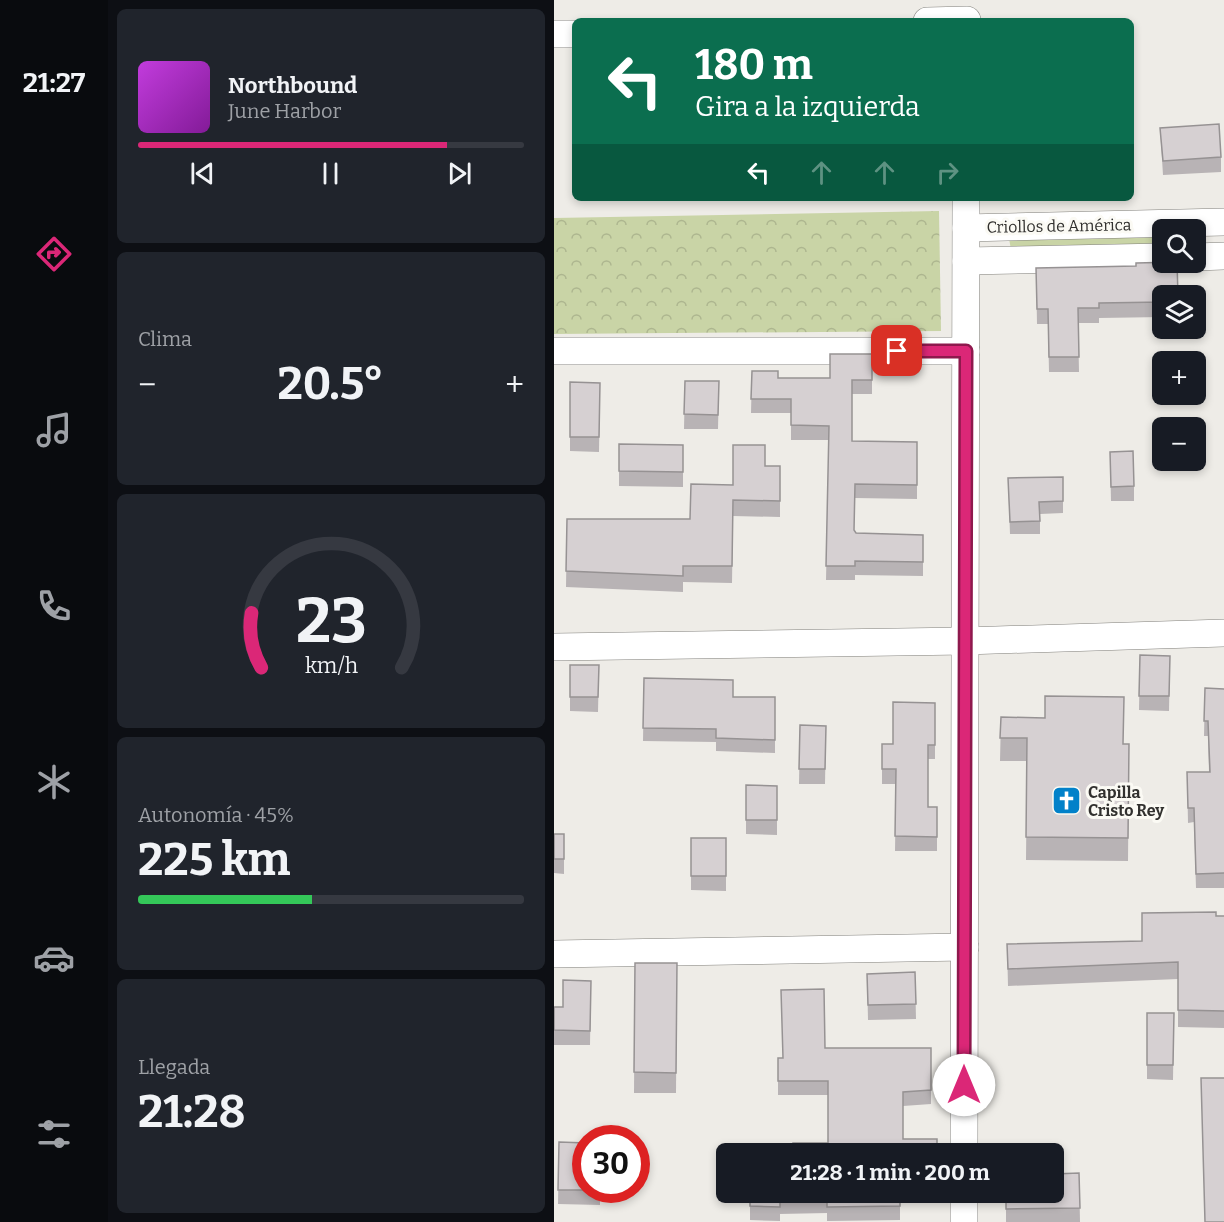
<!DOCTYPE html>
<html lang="es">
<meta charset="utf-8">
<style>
body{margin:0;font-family:Bitter,serif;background:#20242c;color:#f1f3f6;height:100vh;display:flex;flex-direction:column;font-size:22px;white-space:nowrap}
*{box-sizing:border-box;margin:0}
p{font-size:20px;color:#9ea1a6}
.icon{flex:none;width:33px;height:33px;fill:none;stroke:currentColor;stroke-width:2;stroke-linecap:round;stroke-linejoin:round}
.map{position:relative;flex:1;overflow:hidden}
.details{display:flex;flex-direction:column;gap:9px;padding:9px;background:#0d0f14;width:446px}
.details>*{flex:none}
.hud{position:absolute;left:18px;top:18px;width:562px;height:183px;border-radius:9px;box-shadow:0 3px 9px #0003;background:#0b6e4f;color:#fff;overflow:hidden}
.controls{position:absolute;left:598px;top:219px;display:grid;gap:12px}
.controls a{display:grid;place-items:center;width:54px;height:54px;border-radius:9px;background:#171b24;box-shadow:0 3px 9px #0003;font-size:30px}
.speed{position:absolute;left:18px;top:1125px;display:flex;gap:12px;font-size:30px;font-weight:700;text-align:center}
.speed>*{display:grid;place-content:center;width:78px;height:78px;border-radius:50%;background:#171b24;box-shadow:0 3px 9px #0003;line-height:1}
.speed .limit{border:9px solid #d22;background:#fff;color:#111}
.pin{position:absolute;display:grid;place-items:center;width:51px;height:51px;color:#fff;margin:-26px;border-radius:12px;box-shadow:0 3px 9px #0006}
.me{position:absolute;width:66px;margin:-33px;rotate:0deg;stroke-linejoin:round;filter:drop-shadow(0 0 4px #0008)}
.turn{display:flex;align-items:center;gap:21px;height:126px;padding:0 24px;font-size:27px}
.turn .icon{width:78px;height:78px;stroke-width:2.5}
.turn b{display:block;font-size:42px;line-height:51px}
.lanes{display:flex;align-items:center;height:57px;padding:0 24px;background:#0003;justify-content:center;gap:30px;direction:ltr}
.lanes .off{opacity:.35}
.big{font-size:45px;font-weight:700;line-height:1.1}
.details .widget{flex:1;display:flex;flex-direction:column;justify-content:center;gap:9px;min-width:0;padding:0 21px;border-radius:9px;background:#20242c}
.details .dial{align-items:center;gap:0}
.dial svg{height:156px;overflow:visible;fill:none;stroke:#363941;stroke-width:7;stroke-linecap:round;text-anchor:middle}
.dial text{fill:#f1f3f6;stroke:none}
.song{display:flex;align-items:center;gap:18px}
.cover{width:72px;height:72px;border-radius:9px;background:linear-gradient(135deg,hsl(290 70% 55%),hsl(290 70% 35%))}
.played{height:6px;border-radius:3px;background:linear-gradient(90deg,#db2777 80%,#363941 80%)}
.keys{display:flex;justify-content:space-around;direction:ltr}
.heat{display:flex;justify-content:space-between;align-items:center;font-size:33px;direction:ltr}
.charge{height:9px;border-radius:4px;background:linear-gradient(90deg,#34c759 45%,#363941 0)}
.trip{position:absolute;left:162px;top:1143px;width:348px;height:60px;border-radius:9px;background:#171b24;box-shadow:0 3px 9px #0003;font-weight:700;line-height:60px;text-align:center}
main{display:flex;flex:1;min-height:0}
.dock{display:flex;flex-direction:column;width:108px;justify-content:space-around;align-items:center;background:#090b0e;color:#9ea1a6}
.dock .icon{width:42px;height:42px}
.dock .on{color:#db2777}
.dock b{font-size:27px;color:#f1f3f6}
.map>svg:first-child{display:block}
.grass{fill:#c9d4a6}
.park{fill:url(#park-crowns)}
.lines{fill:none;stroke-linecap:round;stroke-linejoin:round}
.street-casing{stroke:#82817c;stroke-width:28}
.street{stroke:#fff;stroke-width:27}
.wall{fill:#b8b3b5}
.building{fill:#d6d0d2;stroke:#969293;stroke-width:1.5}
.route-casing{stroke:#8e194d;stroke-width:15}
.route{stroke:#db2777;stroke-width:10}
.labels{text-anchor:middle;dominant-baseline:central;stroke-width:6;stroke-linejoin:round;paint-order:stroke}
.street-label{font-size:16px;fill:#31302e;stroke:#fbfaf4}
.poi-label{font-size:16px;font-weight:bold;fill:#31302e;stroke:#fbfaf4;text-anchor:start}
</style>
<main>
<nav class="dock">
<b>21:27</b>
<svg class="icon on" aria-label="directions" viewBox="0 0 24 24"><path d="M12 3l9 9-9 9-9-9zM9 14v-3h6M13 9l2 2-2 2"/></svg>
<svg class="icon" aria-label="music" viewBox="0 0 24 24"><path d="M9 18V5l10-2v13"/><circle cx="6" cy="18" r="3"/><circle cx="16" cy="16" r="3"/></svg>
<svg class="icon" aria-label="phone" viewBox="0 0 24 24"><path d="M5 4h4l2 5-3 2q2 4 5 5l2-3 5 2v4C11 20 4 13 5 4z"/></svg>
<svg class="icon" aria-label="climate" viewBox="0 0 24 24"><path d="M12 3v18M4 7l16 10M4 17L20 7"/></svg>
<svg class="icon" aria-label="car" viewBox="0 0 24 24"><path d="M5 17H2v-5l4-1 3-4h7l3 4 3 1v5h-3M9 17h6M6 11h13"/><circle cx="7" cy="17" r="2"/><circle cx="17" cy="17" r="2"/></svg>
<svg class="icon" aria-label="filters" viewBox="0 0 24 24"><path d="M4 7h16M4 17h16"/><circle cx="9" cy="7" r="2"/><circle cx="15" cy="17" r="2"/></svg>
</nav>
<section class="details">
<div class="widget">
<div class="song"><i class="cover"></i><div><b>Northbound</b><p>June Harbor</p></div></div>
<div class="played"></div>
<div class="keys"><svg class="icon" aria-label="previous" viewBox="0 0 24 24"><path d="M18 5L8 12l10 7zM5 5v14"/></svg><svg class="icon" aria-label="pause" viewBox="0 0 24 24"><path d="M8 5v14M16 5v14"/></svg><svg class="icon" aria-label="next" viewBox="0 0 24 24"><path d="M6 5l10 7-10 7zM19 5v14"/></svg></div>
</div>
<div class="widget"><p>Clima</p>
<div class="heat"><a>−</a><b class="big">20.5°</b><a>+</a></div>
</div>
<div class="widget dial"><svg viewBox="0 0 100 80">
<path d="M14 69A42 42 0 1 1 86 69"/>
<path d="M14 69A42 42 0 0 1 9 41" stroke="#db2777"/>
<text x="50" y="56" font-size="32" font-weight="700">23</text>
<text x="50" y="72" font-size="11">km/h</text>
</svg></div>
<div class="widget"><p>Autonomía · 45%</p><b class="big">225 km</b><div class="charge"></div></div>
<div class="widget"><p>Llegada</p><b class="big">21:28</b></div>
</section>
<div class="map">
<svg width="671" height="1222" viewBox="0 0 671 1222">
<defs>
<pattern id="park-crowns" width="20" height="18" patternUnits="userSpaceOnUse" patternTransform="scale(1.5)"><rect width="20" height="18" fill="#c9d4a6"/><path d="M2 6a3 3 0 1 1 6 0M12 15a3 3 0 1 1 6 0" fill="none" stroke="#adb68f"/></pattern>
</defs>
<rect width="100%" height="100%" fill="#eeece7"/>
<!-- grass -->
<polygon class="grass" points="609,232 609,247 457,249 455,239"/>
<!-- park -->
<polygon class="park" points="385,211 387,331 0,334 0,218"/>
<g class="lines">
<defs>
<g id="street">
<polyline points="373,21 413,20"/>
<polyline points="0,34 21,34"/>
<polyline points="412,228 671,222"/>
<polyline points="642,257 671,256"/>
<polyline points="412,261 609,257"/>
<polyline points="0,351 412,351"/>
<polyline points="0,647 411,641 671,633"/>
<polyline points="0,954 411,947"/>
<polyline points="410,1154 412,198"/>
<polyline points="410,1222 410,1192"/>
</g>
</defs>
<!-- street casing -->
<use href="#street" class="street-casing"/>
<!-- street -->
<use href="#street" class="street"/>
</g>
<!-- wall -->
<g class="wall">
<polygon points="606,128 667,157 667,172 609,175"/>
<polygon points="482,268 609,296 609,317 545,318 545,323 524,323 525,372 495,372 494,324 483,324"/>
<polygon points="318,354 318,394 298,394 298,441 363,442 363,499 301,498 300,530 302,533 369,535 369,576 301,575 301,580 272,580 275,440 237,440 237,413 197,413 198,371 224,378 276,378"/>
<polygon points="131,381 165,381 164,429 130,429"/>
<polygon points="16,382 46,383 45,452 16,451"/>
<polygon points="65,444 129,445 129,487 65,486"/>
<polygon points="556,452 580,486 580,501 557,501"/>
<polygon points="211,466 226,466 226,517 179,516 178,583 129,582 129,592 12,587 13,519 136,519 179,485"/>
<polygon points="454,478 509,501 509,513 486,514 486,534 456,534"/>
<polygon points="586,655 616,656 615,711 585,710"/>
<polygon points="16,665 45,665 44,712 16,711"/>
<polygon points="90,678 179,697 221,697 221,753 162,751 162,742 89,741"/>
<polygon points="651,688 671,689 671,888 642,888 640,822 634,823 633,772 655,772 654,736 650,736"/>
<polygon points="381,703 381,759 374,759 374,807 383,807 383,851 341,851 342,784 328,784 328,744 339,744"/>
<polygon points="447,717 569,744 575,744 574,861 472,860 473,761 446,761"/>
<polygon points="246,725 272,726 271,784 245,784"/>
<polygon points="192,785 223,786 223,835 192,834"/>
<polygon points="0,834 10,834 10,874 0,873"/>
<polygon points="137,838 172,838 172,891 137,890"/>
<polygon points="588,913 671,916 671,1028 624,1027 624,979 454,986 453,944 588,941"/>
<polygon points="81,963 123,963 122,1093 80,1093"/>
<polygon points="361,972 362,1019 314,1020 313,974"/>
<polygon points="37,981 36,1045 0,1045 0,1007 9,1007"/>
<polygon points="593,1013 620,1013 619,1080 593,1079"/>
<polygon points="271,1048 377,1048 377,1104 349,1106 274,1143 274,1095 224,1095 224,1058 228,1058"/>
<polygon points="5,1142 46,1190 46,1205 4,1204"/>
<polygon points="525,1173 526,1222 452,1222 452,1192"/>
<polygon points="196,1192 346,1192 346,1220 273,1221 273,1213 226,1214 226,1221 196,1220"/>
</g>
<!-- building -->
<g class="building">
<polygon points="665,124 667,157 609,161 606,128"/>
<polygon points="623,262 624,296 609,296 609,302 545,303 545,308 524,308 525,357 495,357 494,309 483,309 482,268 582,266 582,263"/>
<polygon points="276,354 318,354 318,380 298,380 298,441 363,442 363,485 301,484 300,530 302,533 369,535 369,562 301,561 301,566 272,566 275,426 237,425 237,399 197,399 198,371 224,371 224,378 276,378"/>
<polygon points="131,381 165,381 164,415 130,414"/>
<polygon points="16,382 46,383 45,437 16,437"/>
<polygon points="65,444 129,445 129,472 65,471"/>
<polygon points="179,445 211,445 211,466 226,466 226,501 179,500 178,566 129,566 129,576 12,571 13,519 136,519 137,484 179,485"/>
<polygon points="579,451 580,486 557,487 556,452"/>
<polygon points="509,477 509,501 485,502 486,521 456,522 454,478"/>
<polygon points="586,655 616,656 615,696 585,696"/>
<polygon points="16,665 45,665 44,697 16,697"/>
<polygon points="90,678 179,680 179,697 221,697 221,740 162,738 162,729 89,728"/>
<polygon points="651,688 671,689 671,873 642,874 640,808 634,808 633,772 656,772 654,721 650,721"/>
<polygon points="491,696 570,697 569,744 575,744 574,838 472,837 473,738 446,738 447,717 491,718"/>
<polygon points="339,702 381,703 381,745 374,745 374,807 383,807 383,837 341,836 342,769 328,769 328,744 339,744"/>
<polygon points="246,725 272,726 271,769 245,769"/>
<polygon points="192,785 223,786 223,820 192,820"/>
<rect x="0" y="834" width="10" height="25"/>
<rect x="137" y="838" width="35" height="38"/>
<polygon points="662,912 662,916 671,916 671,1011 624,1010 624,962 454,969 453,944 588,941 588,913"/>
<polygon points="81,963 123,963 122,1073 80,1072"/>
<polygon points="361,972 362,1004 314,1005 313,974"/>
<polygon points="9,980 37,981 36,1031 0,1030 0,1007 9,1007"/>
<polygon points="270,989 271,1048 377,1048 377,1090 349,1092 349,1139 383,1139 383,1154 239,1154 239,1143 274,1143 274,1081 224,1081 224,1058 229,1058 227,990"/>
<polygon points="593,1013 620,1013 619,1065 593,1065"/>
<polygon points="647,1078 671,1078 671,1222 651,1222"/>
<polygon points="5,1142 32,1143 32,1190 46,1190 4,1190"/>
<polygon points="525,1173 526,1208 452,1209 452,1192 500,1192 500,1174"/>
<polygon points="196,1192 346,1192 346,1206 273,1207 273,1199 226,1199 226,1207 196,1206"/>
</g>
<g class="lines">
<defs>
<polyline id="route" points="343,351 412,351 410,1085"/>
</defs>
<!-- route casing -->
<use href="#route" class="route-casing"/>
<!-- route -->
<use href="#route" class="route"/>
</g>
<!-- icons -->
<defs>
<symbol id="church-square" viewBox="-11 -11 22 22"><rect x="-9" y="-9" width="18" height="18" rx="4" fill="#0281c9" stroke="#fbfaf4"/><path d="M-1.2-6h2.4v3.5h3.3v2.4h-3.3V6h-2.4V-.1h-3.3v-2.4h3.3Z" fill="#fff"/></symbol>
</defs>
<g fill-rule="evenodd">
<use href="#church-square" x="496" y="784" width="33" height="33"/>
</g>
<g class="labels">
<!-- street labels -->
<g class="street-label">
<text transform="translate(505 226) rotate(-1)">Criollos de América</text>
</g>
<!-- poi labels -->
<g class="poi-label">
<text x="534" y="792">Capilla<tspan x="534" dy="18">Cristo Rey</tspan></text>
</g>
</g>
</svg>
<div class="controls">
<a><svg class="icon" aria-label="search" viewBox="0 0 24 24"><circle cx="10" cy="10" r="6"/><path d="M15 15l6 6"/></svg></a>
<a><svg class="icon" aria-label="layers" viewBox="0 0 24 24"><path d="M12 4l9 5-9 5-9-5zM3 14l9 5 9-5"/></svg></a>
<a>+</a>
<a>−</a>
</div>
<div class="speed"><div class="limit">30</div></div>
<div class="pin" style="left:343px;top:351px;background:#d93025"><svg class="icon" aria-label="arrive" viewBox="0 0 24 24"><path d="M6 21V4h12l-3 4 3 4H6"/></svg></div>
<svg class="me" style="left:410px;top:1085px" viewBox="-20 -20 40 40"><circle r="19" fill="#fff"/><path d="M0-13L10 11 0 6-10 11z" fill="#db2777"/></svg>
<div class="trip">21:28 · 1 min · 200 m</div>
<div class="hud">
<div class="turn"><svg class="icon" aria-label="left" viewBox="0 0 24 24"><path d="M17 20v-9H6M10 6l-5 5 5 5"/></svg><div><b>180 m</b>Gira a la izquierda</div></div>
<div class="lanes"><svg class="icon" aria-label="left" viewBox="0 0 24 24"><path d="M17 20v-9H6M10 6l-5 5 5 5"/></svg><svg class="icon off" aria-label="ahead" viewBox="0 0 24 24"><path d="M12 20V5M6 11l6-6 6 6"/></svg><svg class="icon off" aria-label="ahead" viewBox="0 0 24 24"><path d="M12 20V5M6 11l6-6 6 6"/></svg><svg class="icon off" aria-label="right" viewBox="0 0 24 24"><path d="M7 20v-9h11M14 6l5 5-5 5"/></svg></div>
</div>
</div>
</main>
